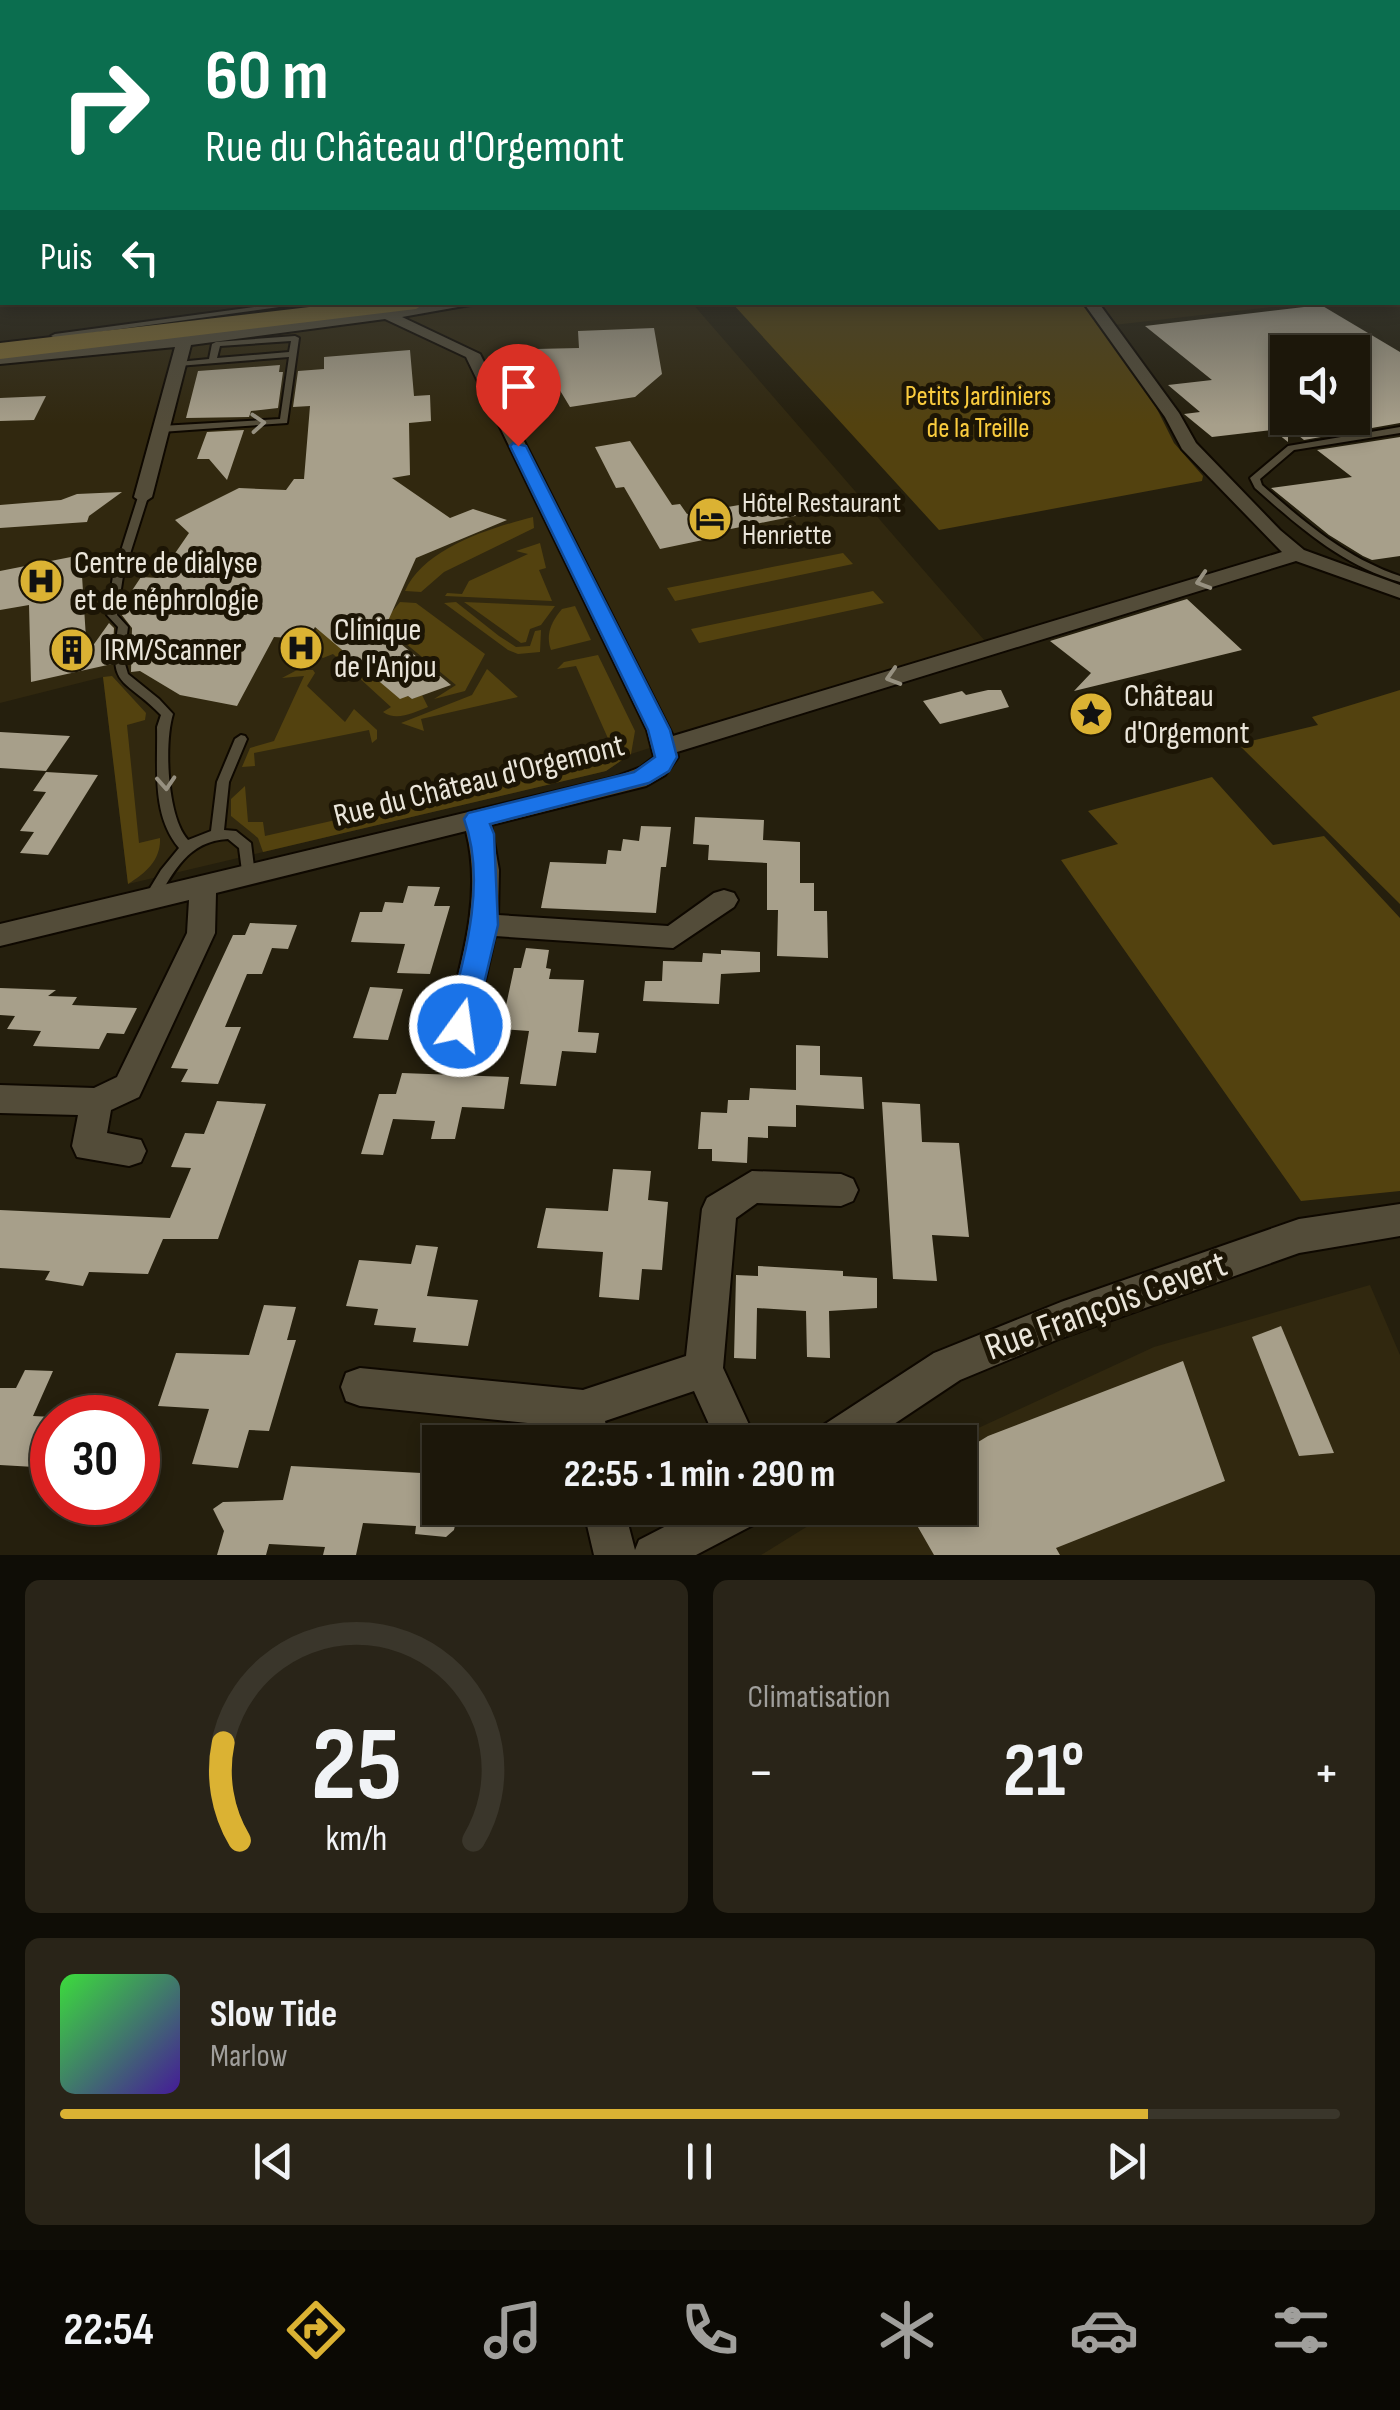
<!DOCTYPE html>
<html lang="fr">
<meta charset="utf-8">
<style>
body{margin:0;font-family:"Sofia Sans Condensed",sans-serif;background:#292418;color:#f1f3f6;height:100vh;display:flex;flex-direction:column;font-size:38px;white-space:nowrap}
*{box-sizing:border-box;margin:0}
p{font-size:32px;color:#a09f9c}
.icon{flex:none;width:55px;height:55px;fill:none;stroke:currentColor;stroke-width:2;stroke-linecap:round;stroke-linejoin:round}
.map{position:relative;height:1555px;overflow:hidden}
.details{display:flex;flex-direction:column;gap:25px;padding:25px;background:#0f0d06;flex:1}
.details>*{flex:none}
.hud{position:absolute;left:0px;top:0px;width:1400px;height:305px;box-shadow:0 5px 15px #0003,0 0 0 2px #3a362b;background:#0b6e4f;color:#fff;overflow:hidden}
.controls{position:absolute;left:1270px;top:335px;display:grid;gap:20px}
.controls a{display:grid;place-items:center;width:100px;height:100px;border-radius:0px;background:#1c170a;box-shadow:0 5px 15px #0003,0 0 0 2px #3a362b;font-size:50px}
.speed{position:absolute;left:30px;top:1395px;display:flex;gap:20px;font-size:50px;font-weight:700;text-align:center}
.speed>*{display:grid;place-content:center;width:130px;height:130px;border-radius:50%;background:#1c170a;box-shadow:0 5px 15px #0003,0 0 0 2px #3a362b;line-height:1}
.speed .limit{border:15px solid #d22;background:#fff;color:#111}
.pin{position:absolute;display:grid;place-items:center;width:85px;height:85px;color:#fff;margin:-102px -42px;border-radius:50% 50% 50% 0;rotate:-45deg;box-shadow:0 0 10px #0007}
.pin .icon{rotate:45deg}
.me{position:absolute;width:110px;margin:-55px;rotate:14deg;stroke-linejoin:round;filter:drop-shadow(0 0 8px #0008)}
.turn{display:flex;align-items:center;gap:35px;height:210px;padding:0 40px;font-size:45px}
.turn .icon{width:130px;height:130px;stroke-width:2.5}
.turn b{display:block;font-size:70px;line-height:85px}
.then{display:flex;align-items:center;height:95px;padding:0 40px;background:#0003;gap:20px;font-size:38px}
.big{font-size:75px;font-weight:700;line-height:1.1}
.details .card{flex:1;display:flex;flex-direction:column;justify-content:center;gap:15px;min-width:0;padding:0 35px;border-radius:15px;background:#292418}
.details .dial{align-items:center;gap:0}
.dial svg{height:260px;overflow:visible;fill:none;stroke:#3a362b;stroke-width:7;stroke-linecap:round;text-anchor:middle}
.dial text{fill:#f1f3f6;stroke:none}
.song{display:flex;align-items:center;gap:30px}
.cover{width:120px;height:120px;border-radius:15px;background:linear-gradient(135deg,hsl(120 70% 55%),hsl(260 70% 35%))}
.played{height:10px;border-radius:5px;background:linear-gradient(90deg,#dbb233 85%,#3a362b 85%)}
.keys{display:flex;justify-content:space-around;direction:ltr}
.heat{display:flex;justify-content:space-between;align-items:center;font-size:55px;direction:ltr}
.details .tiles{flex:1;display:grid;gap:25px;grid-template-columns:1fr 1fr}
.card:last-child{grid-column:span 2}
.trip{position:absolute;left:422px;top:1425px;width:555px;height:100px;border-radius:0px;background:#1c170a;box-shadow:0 5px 15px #0003,0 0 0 2px #3a362b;font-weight:700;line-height:100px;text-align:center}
.tabs{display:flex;height:160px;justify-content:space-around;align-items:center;background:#0b0904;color:#a09f9c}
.tabs .icon{width:70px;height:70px}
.tabs .active{color:#dbb233}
.tabs b{font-size:45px;color:#f1f3f6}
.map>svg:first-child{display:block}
.built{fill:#31280f}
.green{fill:#53420f}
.building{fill:#a79f8a;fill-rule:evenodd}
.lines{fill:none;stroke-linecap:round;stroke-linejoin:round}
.lane-casing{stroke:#0e0800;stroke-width:4}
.street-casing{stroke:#0e0800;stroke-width:4}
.secondary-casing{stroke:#0e0800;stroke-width:4}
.primary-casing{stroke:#0e0800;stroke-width:4}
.lane{fill:#534c39;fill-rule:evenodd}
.street{fill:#534c39;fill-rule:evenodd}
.secondary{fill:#685b36;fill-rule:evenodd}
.primary{fill:#7c6933;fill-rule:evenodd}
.oneway{stroke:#979181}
.route{fill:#1a73e8;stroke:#114b97;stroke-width:2.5}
.labels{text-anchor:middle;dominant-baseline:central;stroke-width:10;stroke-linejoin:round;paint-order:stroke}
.far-park-label{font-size:28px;fill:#facc3e;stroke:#1c1505}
.far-poi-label{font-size:28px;fill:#eae5da;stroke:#1c1505;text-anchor:start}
.poi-label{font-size:32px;fill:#eae5da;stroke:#1c1505;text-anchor:start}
.street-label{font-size:32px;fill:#eae5da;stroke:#1c1505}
.near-street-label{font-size:38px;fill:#eae5da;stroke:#1c1505}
</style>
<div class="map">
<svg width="1400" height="1555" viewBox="0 0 1400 1555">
<rect width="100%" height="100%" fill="#251f0d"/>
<!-- built -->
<g class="built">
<polygon points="508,302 692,303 985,641 631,754 606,771 128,884 103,677 0,703 0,363 313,330"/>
<polygon points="1099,303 1307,303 1114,325"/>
<polygon points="1370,1285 1400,1355 1400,1555 761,1555 837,1508 960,1508 960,1442 948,1442 1154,1347"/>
</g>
<!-- green -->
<g class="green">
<polygon points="732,303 1081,303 1151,397 1174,443 1203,476 1202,481 939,530"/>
<path d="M 533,517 L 534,528 L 444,572 L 421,592 L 405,591 C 424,548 490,528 533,517 Z"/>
<polygon points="540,543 546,568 539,570 552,601 445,596 447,593 462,594 469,581 528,554 516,551"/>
<polygon points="843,553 853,564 675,601 667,588"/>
<polygon points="873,591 884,603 699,643 691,629"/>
<polygon points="400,602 416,603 485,654 465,691 434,699 456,685 382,624"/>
<polygon points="456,602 499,636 516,647 530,646 535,631 541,630 540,652 518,654 508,650 444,603"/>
<polygon points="464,602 555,606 541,625 530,629 526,642 521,643"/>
<path d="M 575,606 L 591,640 L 551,650 C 545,634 552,621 562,609 Z"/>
<path d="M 319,626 L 361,670 L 367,670 L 412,699 L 422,695 L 428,707 C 414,712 397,722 383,712 L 391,707 L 333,654 L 323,658 L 304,645 Z"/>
<polygon points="598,655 635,731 631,754 606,771 263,852 258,838 231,816 231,799 245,786 248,822 263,822 265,836 596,761 591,748 610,743 576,666 557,669 564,662"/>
<polygon points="487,669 518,697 421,719 424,731 401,723 472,695"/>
<polygon points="297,670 313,670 315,673 307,686 345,722 354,709 377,730 377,739 372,743 369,730 254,753 255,766 242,767 250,748 274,741 304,676 282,678"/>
<path d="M 112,676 L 146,713 L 145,720 L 127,725 L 139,843 L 160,838 C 161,860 146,873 128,884 L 103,677 Z"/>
<polygon points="1400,690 1400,904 1238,744 1318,725 1312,717"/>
<polygon points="1212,777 1273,845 1324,836 1400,918 1400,1191 1301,1201 1061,860 1118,844 1088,811"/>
</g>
<!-- building -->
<g class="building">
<path d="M 1321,305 L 1400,352 L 1400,423 L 1304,440 L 1288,427 L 1288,442 L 1273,430 L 1212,437 L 1184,414 L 1200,412 L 1168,385 L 1212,380 L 1145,326 ZM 1288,352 L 1352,352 L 1352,418 L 1288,418 Z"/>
<polygon points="654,328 662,374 635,397 570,407 535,349 579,348 578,331"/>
<polygon points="410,350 414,396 430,395 431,421 409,423 410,475 392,478 450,518 473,509 507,520 416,558 384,630 451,685 412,699 408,696 400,699 315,627 308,639 274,637 237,706 180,695 140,671 131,672 132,628 121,614 123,604 141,577 158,578 189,533 175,520 239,488 286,490 294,479 304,479 310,406 293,407 298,371 324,369 324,357"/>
<polygon points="280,365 279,372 283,372 278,408 251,411 249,417 186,418 198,371"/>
<polygon points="46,396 34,420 0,421 0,398"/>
<polygon points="244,430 227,480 209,459 197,459 207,432"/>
<polygon points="1400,437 1400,556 1372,560 1363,556 1329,535 1271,488 1352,477 1317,450"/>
<polygon points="630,441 672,505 680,504 687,514 791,496 805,514 701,535 703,540 660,549 624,487 616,488 595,447"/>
<polygon points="122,492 89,516 87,522 0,528 0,505 61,500 77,494"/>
<polygon points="76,556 75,562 81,560 87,654 109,623 114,628 112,664 31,682 29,605 0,610 0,571"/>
<polygon points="1187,599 1242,650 1074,691 1091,673 1050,641"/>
<polygon points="988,690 1001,690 1009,707 940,724 923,701 962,691 966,695"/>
<polygon points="0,732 70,736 46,771 0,768"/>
<polygon points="46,772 98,775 48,855 20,853 34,832 20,831 46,792 33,791"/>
<polygon points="695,817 764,820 763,840 800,842 800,883 814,883 814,911 827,911 828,958 777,956 778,910 767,910 767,863 708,860 709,845 693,844"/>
<polygon points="641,826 671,827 666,867 661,867 656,913 541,908 550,862 606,864 608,850 621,851 623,839 639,841"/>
<polygon points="408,886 440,887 434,906 450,906 430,974 397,973 405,944 351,942 360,912 382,912 385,902 403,903"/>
<polygon points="250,923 297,925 288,949 272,948 262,974 247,974 225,1027 241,1027 218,1084 181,1082 188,1069 171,1068 233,935 245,935"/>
<polygon points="526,948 549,950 546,968 551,969 549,979 584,980 578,1032 599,1033 596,1053 562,1051 556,1086 520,1084 529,1031 501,1029 514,968 521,968"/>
<polygon points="721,950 760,952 760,972 721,974 719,1004 643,1001 645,981 662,981 663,961 702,962 703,953 721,954"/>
<polygon points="370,987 403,989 388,1040 353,1038"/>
<polygon points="0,988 56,990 48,996 77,997 72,1005 137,1008 124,1034 107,1033 99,1049 33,1046 41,1031 7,1029 15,1016 0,1015"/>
<polygon points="796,1045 820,1046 820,1075 862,1077 864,1109 796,1105 796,1127 768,1126 768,1138 748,1137 747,1163 712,1161 712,1149 698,1149 701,1112 727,1113 728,1100 749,1100 750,1088 796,1090"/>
<polygon points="402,1073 509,1077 504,1109 462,1107 455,1139 431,1139 435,1121 393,1119 383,1155 361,1154 379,1094 396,1094"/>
<polygon points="217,1101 266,1104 218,1239 163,1239 148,1274 89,1272 83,1286 45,1280 50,1271 0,1268 0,1210 170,1218 191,1168 171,1167 185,1133 204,1134"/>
<polygon points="882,1102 920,1104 922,1142 959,1143 969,1237 932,1235 937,1281 893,1279"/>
<polygon points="613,1169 651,1171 648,1200 668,1202 662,1270 642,1269 639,1300 599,1297 603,1252 537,1248 546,1208 608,1211"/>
<polygon points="416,1245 438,1247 427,1296 478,1300 468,1346 413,1342 416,1328 374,1325 378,1309 346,1306 359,1260 411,1264"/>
<polygon points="758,1266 843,1271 843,1276 877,1278 877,1308 829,1311 830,1358 807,1357 806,1311 757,1308 756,1359 734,1358 736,1275 758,1276"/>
<polygon points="264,1305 296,1307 287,1340 296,1340 269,1431 249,1430 238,1468 192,1464 209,1409 158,1406 176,1353 249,1355"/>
<polygon points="1281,1326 1334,1453 1299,1456 1252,1337"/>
<polygon points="1183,1361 1225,1481 1056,1548 1060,1555 934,1555 907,1508 960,1508 960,1453 988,1436"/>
<polygon points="25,1370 53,1371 33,1416 52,1417 52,1468 0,1465 0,1388 16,1388"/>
<polygon points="291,1466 440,1474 440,1508 459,1508 454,1530 446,1537 415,1534 416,1526 363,1523 356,1555 323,1555 325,1547 269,1544 266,1555 217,1555 224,1531 213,1509 223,1502 283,1500"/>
</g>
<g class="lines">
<defs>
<g id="lane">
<polygon points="292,302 315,302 55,338 51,336 55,334"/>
<path d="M 295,336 L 299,338 L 287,423 L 161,432 L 157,429 L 161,426 L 280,419 L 289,357 L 178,366 L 174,364 L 178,362 L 209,359 L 212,344 L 216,342 ZM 291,341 L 289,352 L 217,358 L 220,346 Z"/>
<path d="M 1400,427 L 1400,433 L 1294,450 L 1260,479 L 1262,485 C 1304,522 1346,558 1400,576 L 1400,582 C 1342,565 1299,527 1255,488 L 1250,478 L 1288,446 Z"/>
<path d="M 143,494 L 148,497 L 123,576 L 117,615 L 128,627 L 125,649 L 125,664 L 128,674 L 159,699 L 173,714 C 164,743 167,817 188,840 L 211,831 L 217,782 L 235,739 L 241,735 L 245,736 L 247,739 L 229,782 L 224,830 L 236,831 L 251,843 L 255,875 L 253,879 L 243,879 L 239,848 L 228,839 C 188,841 174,871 156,902 L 146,902 L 144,898 L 161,870 L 179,848 C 151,815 158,767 157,727 L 161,715 C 123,676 108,690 118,627 L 107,615 L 113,576 L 138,497 Z"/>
</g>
<g id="street">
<polygon points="1398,229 1400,230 1400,238 1398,237"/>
<polygon points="0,296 2,302 7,303 0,304"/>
<path d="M 442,302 L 486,302 L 402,317 L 480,354 L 673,736 L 1282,552 L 1182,449 L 1165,417 L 1083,302 L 1098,302 L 1179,413 L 1196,443 L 1280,530 L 1304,550 L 1400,585 L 1400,598 L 1296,561 L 677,752 L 678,757 L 665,775 L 646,786 L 491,825 L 499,870 L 498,915 L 668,926 L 714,893 L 724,890 L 734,893 L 738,900 L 734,907 L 673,948 L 495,936 L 475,1026 L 471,1035 L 460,1039 L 449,1035 L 445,1026 C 461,963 483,896 466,831 L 216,893 L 215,933 L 139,1097 L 111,1110 L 107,1133 L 141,1140 L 146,1151 L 141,1162 L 129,1166 L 77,1157 L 72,1146 L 78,1115 L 0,1113 L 0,1085 L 94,1088 L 117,1077 L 187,933 L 189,900 L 0,946 L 0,924 L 615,777 L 641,767 L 654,757 L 647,730 L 466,357 L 385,319 L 191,345 L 152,497 L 143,503 L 134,497 L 175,347 L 0,364 L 0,354 L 184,336 Z"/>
<polygon points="752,1171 841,1174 853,1179 858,1190 853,1201 841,1206 757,1203 736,1218 723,1368 757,1442 717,1442 694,1391 605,1421 610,1442 570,1442 567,1427 360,1406 346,1401 341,1387 346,1373 360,1368 583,1390 686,1356 702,1209 707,1198"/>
<polygon points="1400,1204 1400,1236 1299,1253 1061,1338 960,1380 867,1442 813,1442 819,1428 934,1353 1061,1302 1299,1219"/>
<polygon points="583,1508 624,1508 635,1550 639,1540 701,1508 763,1508 757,1523 696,1555 594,1555"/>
</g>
<rect id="secondary" x="1398" y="210" width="2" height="10"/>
<polygon id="primary" points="352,302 427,302 416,309 0,359 0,343"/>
</defs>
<!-- lane casing -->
<use href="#lane" class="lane-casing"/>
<!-- street casing -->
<use href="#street" class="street-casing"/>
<!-- secondary casing -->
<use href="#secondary" class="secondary-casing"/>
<!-- primary casing -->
<use href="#primary" class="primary-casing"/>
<!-- lane -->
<use href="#lane" class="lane"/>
<!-- street -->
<use href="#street" class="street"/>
<!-- secondary -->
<use href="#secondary" class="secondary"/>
<!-- primary -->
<use href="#primary" class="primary"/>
</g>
<!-- one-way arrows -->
<defs><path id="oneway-chevron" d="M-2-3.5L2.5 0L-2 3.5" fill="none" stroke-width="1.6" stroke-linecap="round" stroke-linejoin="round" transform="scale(2.5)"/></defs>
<g class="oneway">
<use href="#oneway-chevron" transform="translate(258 423) rotate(-4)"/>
<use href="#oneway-chevron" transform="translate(1203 581) rotate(163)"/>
<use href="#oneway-chevron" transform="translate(893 677) rotate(163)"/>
<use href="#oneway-chevron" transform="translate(166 783) rotate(86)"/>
</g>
<!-- sky -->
<linearGradient id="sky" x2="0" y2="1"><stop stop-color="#141107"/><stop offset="0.49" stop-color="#404240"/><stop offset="1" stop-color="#404240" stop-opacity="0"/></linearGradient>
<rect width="1400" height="425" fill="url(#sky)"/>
<!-- route -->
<path class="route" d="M 513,443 L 526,446 L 670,730 L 677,757 L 669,771 L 649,783 L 490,824 L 494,834 L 498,925 L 474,1026 L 470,1034 L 460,1038 L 450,1034 L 446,1026 C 463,962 488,884 464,819 L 468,813 L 634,772 L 655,757 L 648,730 L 510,446 Z"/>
<!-- icons -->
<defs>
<symbol id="hotel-disc" viewBox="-11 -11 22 22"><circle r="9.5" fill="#dbb233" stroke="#1c1505"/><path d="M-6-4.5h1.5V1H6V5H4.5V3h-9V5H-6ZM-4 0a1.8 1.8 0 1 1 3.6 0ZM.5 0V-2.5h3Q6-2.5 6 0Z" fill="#111"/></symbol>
<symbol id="hospital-disc" viewBox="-11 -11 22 22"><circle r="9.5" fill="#dbb233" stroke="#1c1505"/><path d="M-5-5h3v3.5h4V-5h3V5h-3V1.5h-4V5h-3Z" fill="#111"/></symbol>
<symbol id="building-disc" viewBox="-11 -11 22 22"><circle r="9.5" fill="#dbb233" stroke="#1c1505"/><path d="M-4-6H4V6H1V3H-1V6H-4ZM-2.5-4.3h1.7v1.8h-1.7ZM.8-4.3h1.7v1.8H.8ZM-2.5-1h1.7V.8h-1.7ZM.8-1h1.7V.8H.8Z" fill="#111"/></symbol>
<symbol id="sight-disc" viewBox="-11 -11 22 22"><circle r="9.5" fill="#dbb233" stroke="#1c1505"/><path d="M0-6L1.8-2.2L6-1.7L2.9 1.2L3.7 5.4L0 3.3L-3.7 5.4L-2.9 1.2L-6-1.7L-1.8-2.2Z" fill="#111"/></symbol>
</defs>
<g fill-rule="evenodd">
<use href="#hotel-disc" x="685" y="494" width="50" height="50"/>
<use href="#hospital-disc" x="16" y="556" width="50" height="50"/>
<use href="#hospital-disc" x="276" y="623" width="50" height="50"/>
<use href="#building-disc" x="47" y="625" width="50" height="50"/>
<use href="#sight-disc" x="1066" y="689" width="50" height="50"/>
</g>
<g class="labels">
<!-- far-park labels -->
<g class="far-park-label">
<text x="978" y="396">Petits Jardiniers<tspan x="978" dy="32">de la Treille</tspan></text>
</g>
<!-- far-poi labels -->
<g class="far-poi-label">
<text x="742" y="503">Hôtel Restaurant<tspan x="742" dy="32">Henriette</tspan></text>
</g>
<!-- poi labels -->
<g class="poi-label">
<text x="74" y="563">Centre de dialyse<tspan x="74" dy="37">et de néphrologie</tspan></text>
<text x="334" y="630">Clinique<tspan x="334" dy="37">de l'Anjou</tspan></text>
<text x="104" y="650">IRM/Scanner</text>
<text x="1124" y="696">Château<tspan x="1124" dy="37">d'Orgemont</tspan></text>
</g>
<!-- street labels -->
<g class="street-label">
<text transform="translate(479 781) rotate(-14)">Rue du Château d'Orgemont</text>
</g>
<!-- near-street labels -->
<g class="near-street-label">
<text transform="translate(1106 1306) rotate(-20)">Rue François Cevert</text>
</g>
</g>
</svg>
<div class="controls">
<a><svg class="icon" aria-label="sound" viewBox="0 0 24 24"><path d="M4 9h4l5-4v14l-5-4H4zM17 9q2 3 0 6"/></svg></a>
</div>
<div class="speed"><div class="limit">30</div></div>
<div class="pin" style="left:518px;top:446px;background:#d93025"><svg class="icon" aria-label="arrive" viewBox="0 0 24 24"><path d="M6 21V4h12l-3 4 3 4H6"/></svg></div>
<svg class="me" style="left:460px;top:1026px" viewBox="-20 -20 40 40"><circle r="17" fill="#1a73e8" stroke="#fff" stroke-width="3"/><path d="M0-11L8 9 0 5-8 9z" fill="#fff"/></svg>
<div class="trip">22:55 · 1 min · 290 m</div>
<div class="hud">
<div class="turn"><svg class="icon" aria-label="right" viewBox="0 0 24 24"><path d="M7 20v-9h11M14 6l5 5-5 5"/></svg><div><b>60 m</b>Rue du Château d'Orgemont</div></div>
<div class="then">Puis<svg class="icon" aria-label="left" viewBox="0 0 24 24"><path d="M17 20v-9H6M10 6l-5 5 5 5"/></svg></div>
</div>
</div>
<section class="details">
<div class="tiles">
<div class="card dial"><svg viewBox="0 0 100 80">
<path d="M14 69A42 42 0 1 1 86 69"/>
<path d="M14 69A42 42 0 0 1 9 39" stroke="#dbb233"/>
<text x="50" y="56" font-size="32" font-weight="700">25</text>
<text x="50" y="72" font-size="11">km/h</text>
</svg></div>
<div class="card"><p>Climatisation</p>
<div class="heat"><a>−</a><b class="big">21°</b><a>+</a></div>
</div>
<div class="card">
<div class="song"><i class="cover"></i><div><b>Slow Tide</b><p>Marlow</p></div></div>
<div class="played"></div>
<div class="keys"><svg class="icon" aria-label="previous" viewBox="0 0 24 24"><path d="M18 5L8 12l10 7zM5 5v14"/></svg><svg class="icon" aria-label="pause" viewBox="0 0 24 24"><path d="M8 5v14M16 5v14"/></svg><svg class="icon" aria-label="next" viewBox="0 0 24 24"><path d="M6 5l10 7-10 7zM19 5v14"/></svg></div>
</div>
</div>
</section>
<nav class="tabs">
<b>22:54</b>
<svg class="icon active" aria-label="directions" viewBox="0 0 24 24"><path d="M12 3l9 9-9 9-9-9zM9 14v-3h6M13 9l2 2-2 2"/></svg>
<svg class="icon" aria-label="music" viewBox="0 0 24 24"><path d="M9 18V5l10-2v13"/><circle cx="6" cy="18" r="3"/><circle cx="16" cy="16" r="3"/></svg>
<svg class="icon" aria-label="phone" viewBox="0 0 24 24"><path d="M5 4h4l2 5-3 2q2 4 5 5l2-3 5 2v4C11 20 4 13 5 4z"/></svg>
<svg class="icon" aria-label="climate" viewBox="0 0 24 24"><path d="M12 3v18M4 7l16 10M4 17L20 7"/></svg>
<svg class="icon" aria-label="car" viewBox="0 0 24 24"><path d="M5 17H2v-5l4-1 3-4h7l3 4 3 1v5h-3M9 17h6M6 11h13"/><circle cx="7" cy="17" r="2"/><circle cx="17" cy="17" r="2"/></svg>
<svg class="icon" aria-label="filters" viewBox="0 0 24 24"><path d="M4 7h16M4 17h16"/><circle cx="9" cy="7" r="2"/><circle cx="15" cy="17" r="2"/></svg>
</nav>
